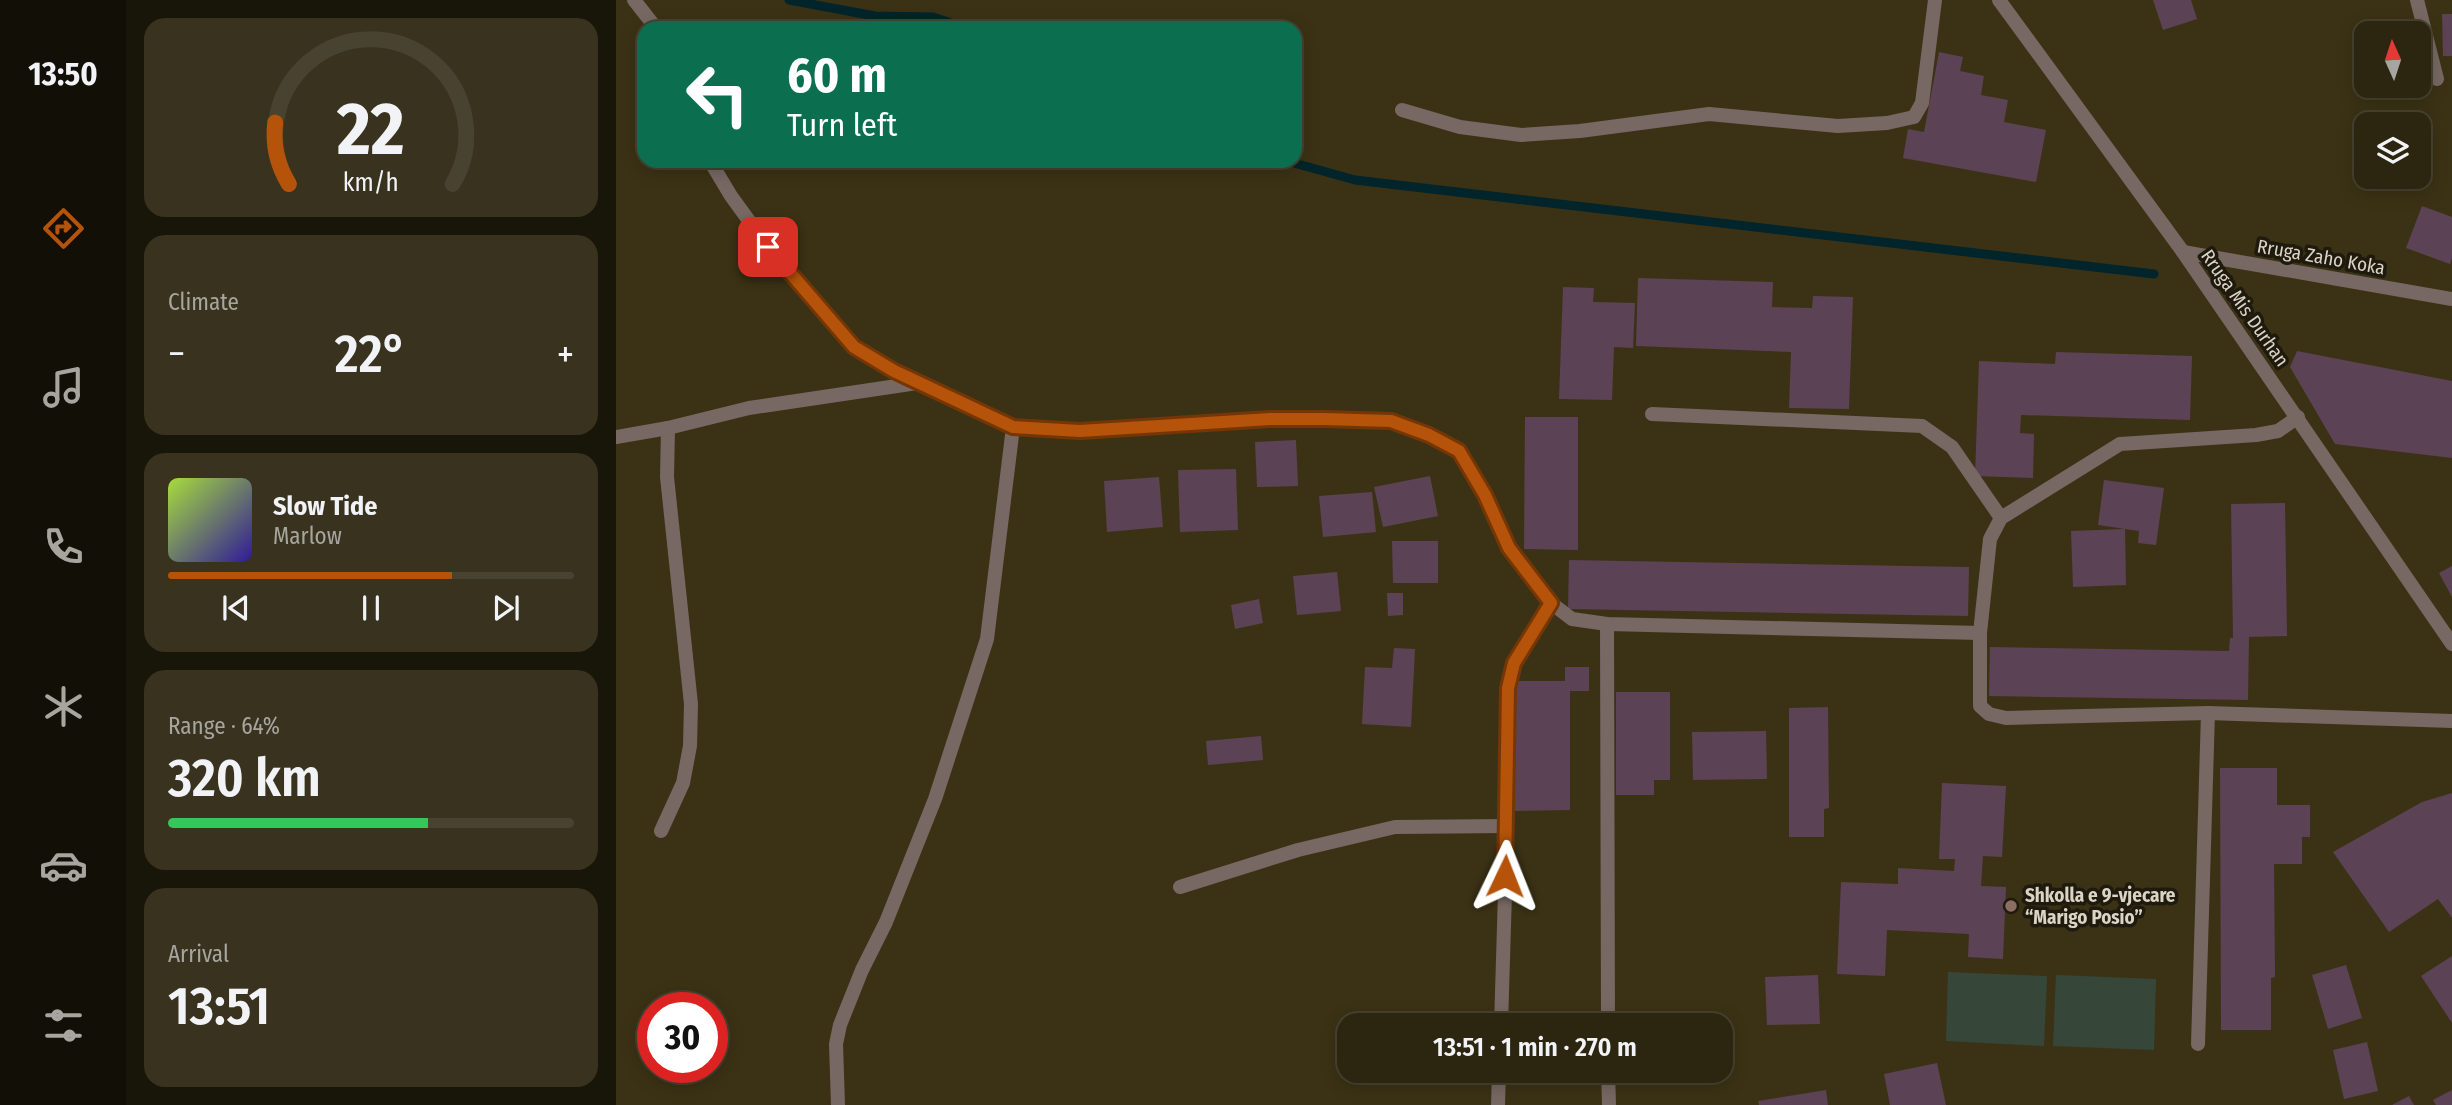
<!DOCTYPE html>
<meta charset="utf-8">
<style>
body{margin:0;font-family:"Fira Sans Condensed",sans-serif;background:#38321e;color:#f1f3f6;height:100vh;display:flex;flex-direction:column;font-size:26px;white-space:nowrap}
*{box-sizing:border-box;margin:0}
p{font-size:23px;color:#a6a59f}
.icon{flex:none;width:38px;height:38px;fill:none;stroke:currentColor;stroke-width:2;stroke-linecap:round;stroke-linejoin:round}
.map{position:relative;flex:1;overflow:hidden}
.drawer{display:flex;flex-direction:column;gap:18px;padding:18px;background:#181509;width:490px}
.drawer>*{flex:none}
.banner{position:absolute;left:21px;top:21px;width:665px;height:147px;border-radius:21px;box-shadow:0 4px 18px #0003,0 0 0 2px #484330;background:#0b6e4f;color:#fff;overflow:hidden}
.needle{width:46px;rotate:357deg}
.buttons{position:absolute;left:1738px;top:21px;display:grid;gap:14px}
.buttons a{display:grid;place-items:center;width:77px;height:77px;border-radius:14px;background:#2c2610;box-shadow:0 4px 18px #0003,0 0 0 2px #484330;font-size:35px}
.speed{position:absolute;left:21px;top:992px;display:flex;gap:14px;font-size:35px;font-weight:700;text-align:center}
.speed>*{display:grid;place-content:center;width:91px;height:91px;border-radius:50%;background:#2c2610;box-shadow:0 4px 18px #0003,0 0 0 2px #484330;line-height:1}
.speed .limit{border:10px solid #d22;background:#fff;color:#111}
.pin{position:absolute;display:grid;place-items:center;width:60px;height:60px;color:#fff;margin:-30px;border-radius:14px;box-shadow:0 4px 10px #0006}
.me{position:absolute;width:77px;margin:-38px;rotate:2deg;stroke-linejoin:round;filter:drop-shadow(0 0 5px #0008)}
.turn{display:flex;align-items:center;gap:24px;height:147px;padding:0 35px;font-size:32px}
.turn .icon{width:91px;height:91px;stroke-width:2.5}
.turn b{display:block;font-size:49px;line-height:60px}
.big{font-size:52px;font-weight:600;line-height:1.1}
.drawer .widget{flex:1;display:flex;flex-direction:column;justify-content:center;gap:10px;min-width:0;padding:0 24px;border-radius:21px;background:#38321e}
.drawer .dial{align-items:center;gap:0}
.dial svg{height:182px;overflow:visible;fill:none;stroke:#484330;stroke-width:7;stroke-linecap:round;text-anchor:middle}
.dial text{fill:#f1f3f6;stroke:none}
.song{display:flex;align-items:center;gap:21px}
.cover{width:84px;height:84px;border-radius:10px;background:linear-gradient(135deg,hsl(80 70% 55%),hsl(250 70% 35%))}
.played{height:7px;border-radius:4px;background:linear-gradient(90deg,#b45309 70%,#484330 70%)}
.keys{display:flex;justify-content:space-around;direction:ltr}
.heat{display:flex;justify-content:space-between;align-items:center;font-size:38px;direction:ltr}
.charge{height:10px;border-radius:5px;background:linear-gradient(90deg,#34c759 64%,#484330 0)}
.trip{position:absolute;left:721px;top:1013px;width:396px;height:70px;border-radius:21px;background:#2c2610;box-shadow:0 4px 18px #0003,0 0 0 2px #484330;font-weight:600;line-height:70px;text-align:center}
main{display:flex;flex:1;min-height:0}
.dock{display:flex;flex-direction:column;width:126px;justify-content:space-around;align-items:center;background:#120f06;color:#a6a59f}
.dock .icon{width:49px;height:49px}
.dock .current{color:#b45309}
.dock b{font-size:32px;color:#f1f3f6}
.map>svg:first-child{display:block}
.pitch{fill:#36473a}
.lines{fill:none;stroke-linecap:round;stroke-linejoin:round}
.stream{stroke:#01252a;stroke-width:9}
.building{fill:#5c4255}
.service{stroke:#776863;stroke-width:14}
.minor{stroke:#776863;stroke-width:14}
.tertiary{stroke:#776863;stroke-width:14}
.route-casing{stroke:#753606;stroke-width:18}
.route{stroke:#b45309;stroke-width:12}
.education-dot{fill:#8d6e63;stroke:#1e1a0e;stroke-width:2.5}
.labels{text-anchor:middle;dominant-baseline:central;stroke-width:7;stroke-linejoin:round;paint-order:stroke}
.street-label{font-size:19px;fill:#dad4c4;stroke:#1e1a0e}
.poi-label{font-size:19px;font-weight:bold;fill:#dad4c4;stroke:#1e1a0e;text-anchor:start}
</style>
<main>
<nav class="dock">
<b>13:50</b>
<svg class="icon current" aria-label="directions" viewBox="0 0 24 24"><path d="M12 3l9 9-9 9-9-9zM9 14v-3h6M13 9l2 2-2 2"/></svg>
<svg class="icon" aria-label="music" viewBox="0 0 24 24"><path d="M9 18V5l10-2v13"/><circle cx="6" cy="18" r="3"/><circle cx="16" cy="16" r="3"/></svg>
<svg class="icon" aria-label="phone" viewBox="0 0 24 24"><path d="M5 4h4l2 5-3 2q2 4 5 5l2-3 5 2v4C11 20 4 13 5 4z"/></svg>
<svg class="icon" aria-label="climate" viewBox="0 0 24 24"><path d="M12 3v18M4 7l16 10M4 17L20 7"/></svg>
<svg class="icon" aria-label="car" viewBox="0 0 24 24"><path d="M5 17H2v-5l4-1 3-4h7l3 4 3 1v5h-3M9 17h6M6 11h13"/><circle cx="7" cy="17" r="2"/><circle cx="17" cy="17" r="2"/></svg>
<svg class="icon" aria-label="filters" viewBox="0 0 24 24"><path d="M4 7h16M4 17h16"/><circle cx="9" cy="7" r="2"/><circle cx="15" cy="17" r="2"/></svg>
</nav>
<section class="drawer">
<div class="widget dial"><svg viewBox="0 0 100 80">
<path d="M14 69A42 42 0 1 1 86 69"/>
<path d="M14 69A42 42 0 0 1 8 42" stroke="#b45309"/>
<text x="50" y="56" font-size="32" font-weight="700">22</text>
<text x="50" y="72" font-size="11">km/h</text>
</svg></div>
<div class="widget"><p>Climate</p>
<div class="heat"><a>−</a><b class="big">22°</b><a>+</a></div>
</div>
<div class="widget">
<div class="song"><i class="cover"></i><div><b>Slow Tide</b><p>Marlow</p></div></div>
<div class="played"></div>
<div class="keys"><svg class="icon" aria-label="previous" viewBox="0 0 24 24"><path d="M18 5L8 12l10 7zM5 5v14"/></svg><svg class="icon" aria-label="pause" viewBox="0 0 24 24"><path d="M8 5v14M16 5v14"/></svg><svg class="icon" aria-label="next" viewBox="0 0 24 24"><path d="M6 5l10 7-10 7zM19 5v14"/></svg></div>
</div>
<div class="widget"><p>Range · 64%</p><b class="big">320 km</b><div class="charge"></div></div>
<div class="widget"><p>Arrival</p><b class="big">13:51</b></div>
</section>
<div class="map">
<svg width="1836" height="1105" viewBox="0 0 1836 1105">
<rect width="100%" height="100%" fill="#3b3215"/>
<!-- pitch -->
<g class="pitch">
<polygon points="1332,972 1431,976 1428,1046 1330,1041"/>
<polygon points="1440,975 1540,979 1538,1050 1437,1046"/>
</g>
<g class="lines">
<!-- stream -->
<g class="stream">
<polyline points="173,0 259,16 317,17 350,28"/>
<polyline points="671,161 739,180 1538,274"/>
</g>
</g>
<!-- building -->
<g class="building">
<polygon points="1537,0 1575,0 1581,19 1547,30"/>
<polygon points="1826,14 1836,14 1836,56 1827,56"/>
<polygon points="1323,52 1347,57 1344,71 1368,76 1365,95 1392,100 1388,122 1430,130 1420,182 1287,158 1292,129 1308,132"/>
<polygon points="1806,206 1836,217 1836,258 1834,264 1790,248"/>
<polygon points="1022,278 1157,282 1156,307 1196,308 1197,296 1237,297 1233,409 1173,408 1175,352 1020,346"/>
<polygon points="947,287 978,288 977,302 1019,303 1017,348 998,347 996,400 943,399"/>
<polygon points="1681,351 1836,381 1836,458 1719,444 1674,367"/>
<polygon points="1440,352 1576,356 1574,420 1405,415 1404,433 1418,434 1417,478 1359,476 1363,361 1439,364"/>
<polygon points="909,417 962,417 962,550 908,549"/>
<polygon points="680,440 682,486 641,487 639,442"/>
<polygon points="620,469 622,530 564,532 562,470"/>
<polygon points="814,476 822,516 767,527 758,487"/>
<polygon points="543,477 547,527 491,532 488,481"/>
<polygon points="1488,480 1548,488 1540,545 1522,543 1523,531 1482,525"/>
<polygon points="756,492 760,532 707,537 703,496"/>
<polygon points="1669,503 1671,636 1633,637 1632,700 1373,696 1374,647 1613,651 1614,638 1617,638 1615,504"/>
<polygon points="1509,529 1510,585 1457,587 1455,531"/>
<polygon points="776,541 822,541 822,583 777,583"/>
<polygon points="953,560 1353,567 1352,616 952,609"/>
<polygon points="1836,566 1836,597 1823,573"/>
<polygon points="721,572 725,611 681,615 677,576"/>
<polygon points="771,593 787,593 787,615 772,616"/>
<polygon points="643,599 647,623 619,629 615,605"/>
<polygon points="778,648 799,649 795,727 746,724 749,667 776,668"/>
<polygon points="949,667 973,667 973,691 954,691 954,810 899,811 898,681 949,681"/>
<polygon points="1000,692 1054,692 1054,780 1038,780 1038,795 1000,795"/>
<polygon points="1212,707 1213,808 1208,809 1208,837 1173,837 1173,708"/>
<polygon points="1150,731 1151,779 1077,780 1076,732"/>
<polygon points="645,736 647,760 592,765 590,741"/>
<polygon points="1604,768 1661,768 1661,805 1694,805 1694,837 1686,837 1686,864 1658,864 1659,977 1655,978 1655,1030 1605,1030"/>
<polygon points="1326,783 1390,786 1386,857 1367,856 1365,886 1390,887 1387,959 1352,957 1353,934 1271,930 1269,976 1221,974 1225,882 1282,884 1282,868 1338,871 1339,859 1323,859"/>
<polygon points="1836,793 1836,918 1822,899 1773,932 1717,852 1806,802"/>
<polygon points="1836,956 1836,1023 1805,976"/>
<polygon points="1730,965 1746,1018 1712,1029 1696,975"/>
<polygon points="1202,975 1204,1024 1151,1025 1149,977"/>
<polygon points="1751,1042 1762,1091 1728,1099 1717,1050"/>
<polygon points="1321,1063 1330,1105 1274,1105 1268,1074"/>
<polygon points="1210,1090 1212,1105 1143,1105 1142,1101"/>
<polygon points="1836,1090 1836,1105 1820,1105 1817,1100"/>
<polygon points="1793,1096 1798,1105 1776,1105"/>
</g>
<g class="lines">
<!-- service -->
<g class="service">
<polyline points="1801,0 1821,79"/>
<polyline points="1036,414 1306,426 1336,447 1385,518"/>
<polyline points="45,831 67,783 74,746 75,704 51,477 52,428"/>
<polyline points="222,1105 220,1044 224,1025 246,970 270,922 319,799 371,639 397,427"/>
</g>
<!-- minor -->
<g class="minor">
<polyline points="18,0 40,28"/>
<polyline points="786,110 844,127 905,135 964,131 1093,114 1222,126 1271,123 1298,117 1306,103 1319,0"/>
<polyline points="94,161 115,196 152,247 204,309 238,347 278,371 397,427 465,431 655,419 775,421 813,435 843,451 869,495 893,549 935,603 956,619 991,624 1364,633"/>
<polyline points="1682,417 1662,431 1640,435 1504,444 1385,518 1374,539 1364,633 1364,706 1373,714 1390,718 1592,713 1836,721"/>
<polyline points="0,437 52,428 133,408 301,383"/>
<polyline points="991,624 992,1026"/>
<polyline points="564,887 682,850 779,827 891,826"/>
<polyline points="885,1026 891,826 892,688 898,663 935,603"/>
<polyline points="1582,1044 1592,713"/>
<polyline points="992,1071 993,1105"/>
<polyline points="882,1105 883,1071"/>
</g>
<!-- tertiary -->
<g class="tertiary">
<polyline points="1383,0 1567,252 1836,644"/>
<polyline points="1567,252 1836,299"/>
</g>
</g>
<g class="lines">
<defs>
<polyline id="route" points="152,247 238,347 278,371 397,427 464,431 654,419 708,419 775,421 813,435 843,451 869,495 893,548 935,603 898,663 892,688 889,876"/>
</defs>
<!-- route casing -->
<use href="#route" class="route-casing"/>
<!-- route -->
<use href="#route" class="route"/>
</g>
<!-- markers -->
<circle class="education-dot" cx="1395" cy="906" r="7"/>
<g class="labels">
<!-- street labels -->
<g class="street-label">
<text transform="translate(1705 257) rotate(10)">Rruga Zaho Koka</text>
<text transform="translate(1629 308) rotate(55)">Rruga Mis Durhan</text>
</g>
<!-- poi labels -->
<g class="poi-label">
<text x="1409" y="895">Shkolla e 9-vjecare<tspan x="1409" dy="22">“Marigo Posio”</tspan></text>
</g>
</g>
</svg>
<div class="buttons">
<a><svg class="needle" viewBox="-14 -14 28 28"><path d="M0-13l5 13h-10z" fill="#e53935"/><path d="M0 13l5-13h-10z" fill="#a6a59f"/></svg></a>
<a><svg class="icon" aria-label="layers" viewBox="0 0 24 24"><path d="M12 4l9 5-9 5-9-5zM3 14l9 5 9-5"/></svg></a>
</div>
<div class="speed"><div class="limit">30</div></div>
<div class="pin" style="left:152px;top:247px;background:#d93025"><svg class="icon" aria-label="arrive" viewBox="0 0 24 24"><path d="M6 21V4h12l-3 4 3 4H6"/></svg></div>
<svg class="me" style="left:889px;top:876px" viewBox="-20 -20 40 40"><path d="M0-17L14 15 0 8-14 15z" fill="#b45309" stroke="#fff" stroke-width="4"/></svg>
<div class="trip">13:51 · 1 min · 270 m</div>
<div class="banner">
<div class="turn"><svg class="icon" aria-label="left" viewBox="0 0 24 24"><path d="M17 20v-9H6M10 6l-5 5 5 5"/></svg><div><b>60 m</b>Turn left</div></div>
</div>
</div>
</main>
